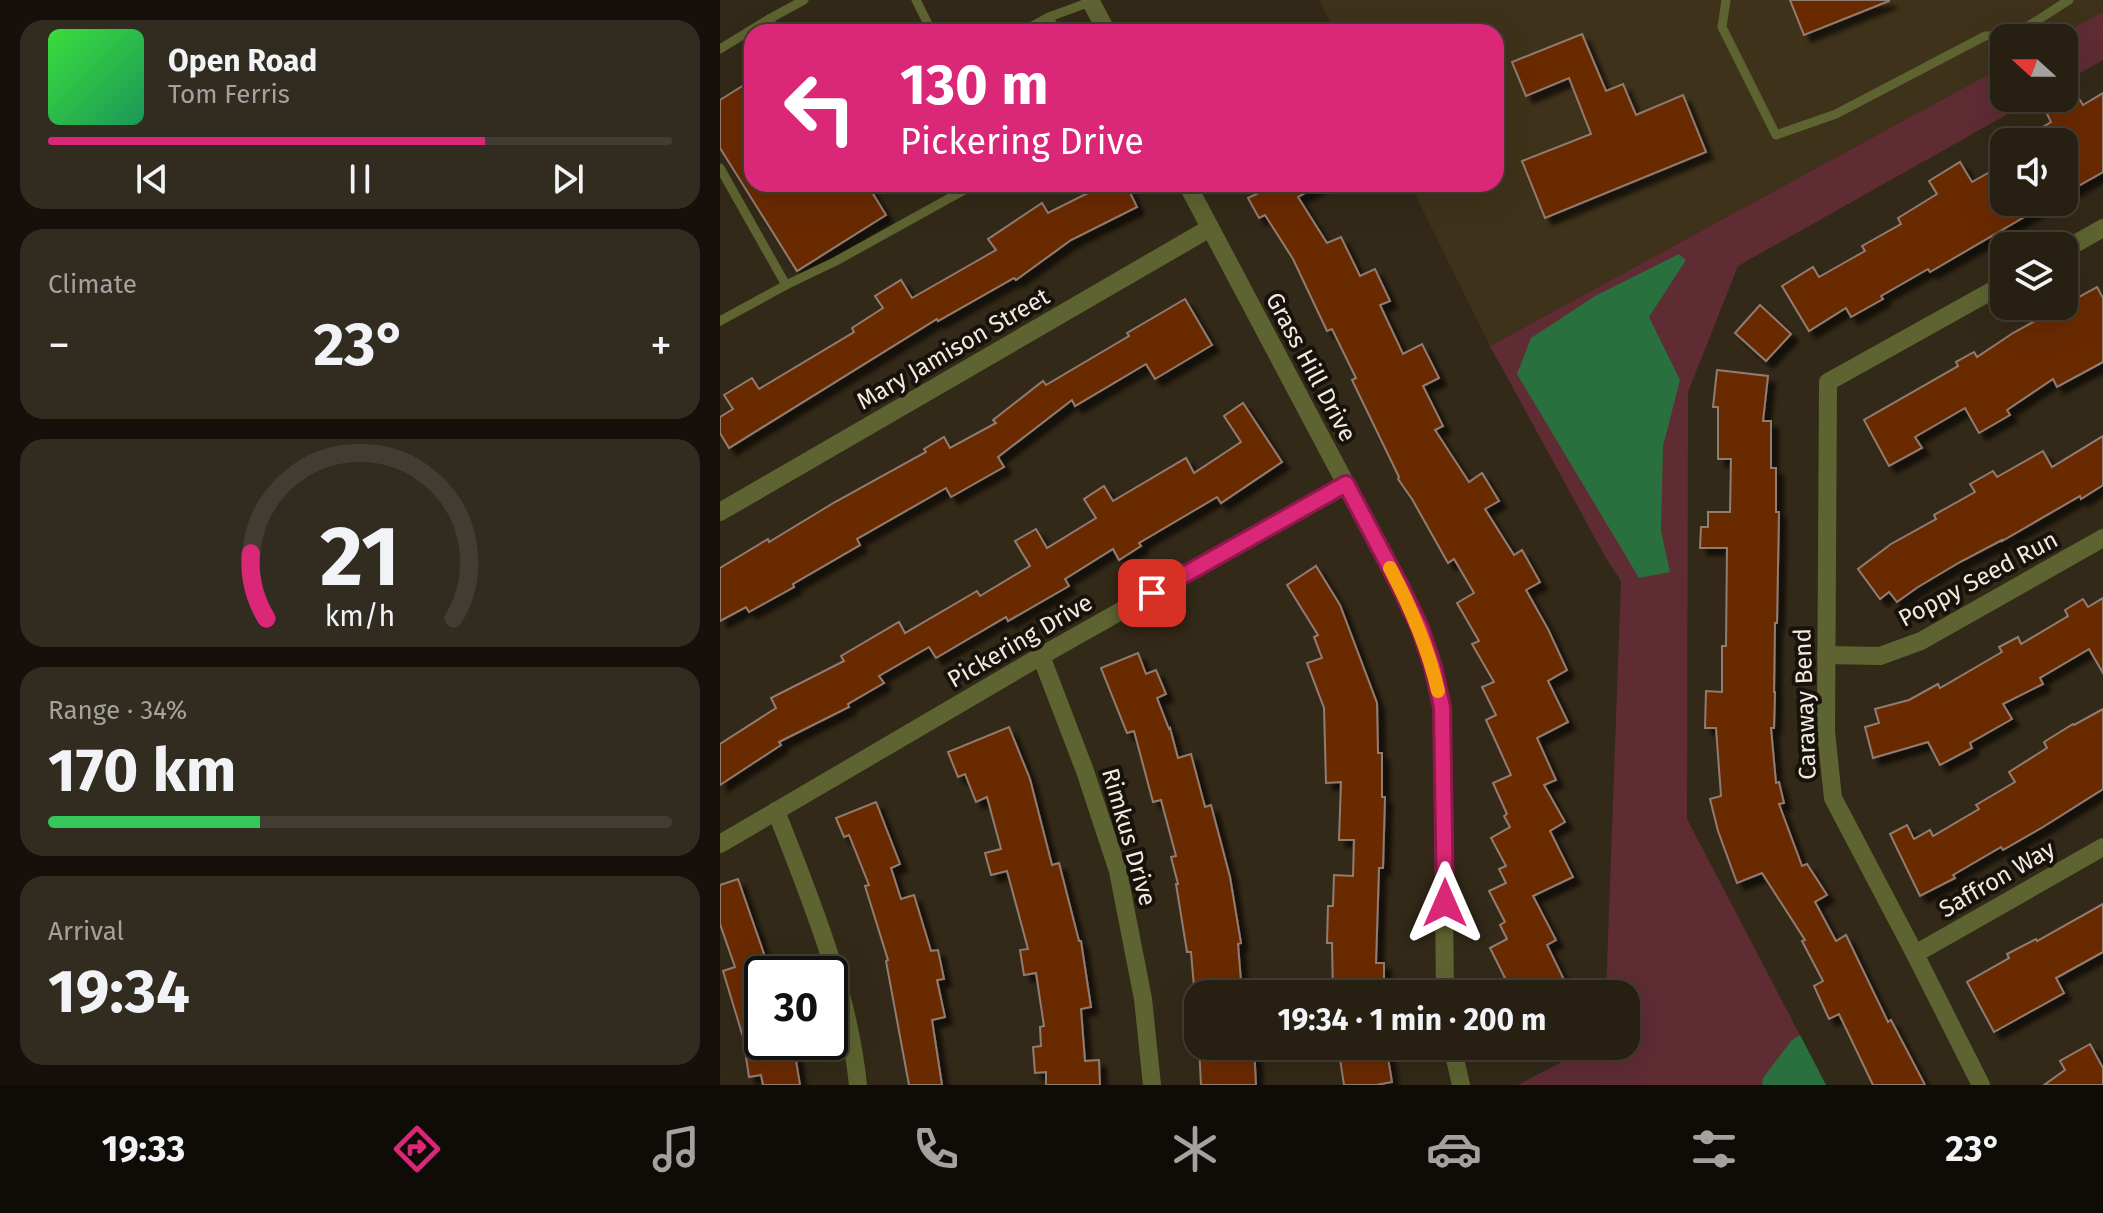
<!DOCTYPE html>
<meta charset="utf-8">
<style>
body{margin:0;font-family:"Fira Sans",sans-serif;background:#322c20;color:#f1f3f6;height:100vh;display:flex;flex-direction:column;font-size:30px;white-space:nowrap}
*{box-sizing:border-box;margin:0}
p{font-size:26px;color:#a4a29f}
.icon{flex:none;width:44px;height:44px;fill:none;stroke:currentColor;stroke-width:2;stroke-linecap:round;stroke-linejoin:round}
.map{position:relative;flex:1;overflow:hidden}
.details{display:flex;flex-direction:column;gap:20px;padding:20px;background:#15110a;width:720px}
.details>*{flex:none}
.guide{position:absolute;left:24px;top:24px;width:760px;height:168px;border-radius:24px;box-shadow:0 8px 32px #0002,0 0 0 2px #423d32;background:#db2777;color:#fff;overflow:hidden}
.needle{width:52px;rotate:291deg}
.controls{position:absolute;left:1270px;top:24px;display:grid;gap:16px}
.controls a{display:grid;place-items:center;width:88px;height:88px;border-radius:16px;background:#261f12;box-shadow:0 8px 32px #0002,0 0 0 2px #423d32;font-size:40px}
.speed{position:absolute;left:24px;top:956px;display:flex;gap:16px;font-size:40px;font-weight:700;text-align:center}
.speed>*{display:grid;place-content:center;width:104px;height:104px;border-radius:50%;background:#261f12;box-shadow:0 8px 32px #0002,0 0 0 2px #423d32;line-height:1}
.speed .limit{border:4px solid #111;border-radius:12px;background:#fff;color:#111}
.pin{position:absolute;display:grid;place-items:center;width:68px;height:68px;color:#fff;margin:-34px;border-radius:16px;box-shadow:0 4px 12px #0006}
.me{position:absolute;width:88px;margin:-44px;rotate:0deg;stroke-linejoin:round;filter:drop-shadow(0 0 6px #0008)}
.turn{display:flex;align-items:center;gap:28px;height:168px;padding:0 24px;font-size:36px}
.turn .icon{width:104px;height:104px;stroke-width:2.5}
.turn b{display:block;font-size:56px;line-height:68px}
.big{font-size:60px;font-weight:700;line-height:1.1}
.details .tile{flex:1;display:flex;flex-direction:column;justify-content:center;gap:12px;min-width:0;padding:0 28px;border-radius:24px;background:#322c20}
.details .dial{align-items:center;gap:0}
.dial svg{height:208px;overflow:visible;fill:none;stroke:#423d32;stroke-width:7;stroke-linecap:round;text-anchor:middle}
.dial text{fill:#f1f3f6;stroke:none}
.song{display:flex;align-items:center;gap:24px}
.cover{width:96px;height:96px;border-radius:12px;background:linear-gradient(135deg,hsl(120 70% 55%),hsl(150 70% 35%))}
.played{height:8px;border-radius:4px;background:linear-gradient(90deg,#db2777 70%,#423d32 70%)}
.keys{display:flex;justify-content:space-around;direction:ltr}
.heat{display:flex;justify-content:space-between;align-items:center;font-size:44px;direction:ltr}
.charge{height:12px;border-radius:6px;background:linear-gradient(90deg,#34c759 34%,#423d32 0)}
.trip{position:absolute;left:464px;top:980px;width:456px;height:80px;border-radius:24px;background:#261f12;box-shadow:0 8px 32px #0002,0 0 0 2px #423d32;font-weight:700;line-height:80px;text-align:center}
.dock{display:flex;height:128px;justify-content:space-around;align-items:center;background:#0f0c07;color:#a4a29f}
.dock .icon{width:56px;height:56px}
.dock .active{color:#db2777}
.dock b{font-size:36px;color:#f1f3f6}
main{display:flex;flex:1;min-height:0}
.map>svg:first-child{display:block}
.built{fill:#3f321b}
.green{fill:#5f2c34}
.water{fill:#2a6f3e}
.building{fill:#6a2a01;stroke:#917b71;stroke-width:2;filter:url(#shadow)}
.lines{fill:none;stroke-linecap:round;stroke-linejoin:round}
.lane{stroke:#5d6431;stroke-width:9}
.street{stroke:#5d6431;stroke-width:18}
.route-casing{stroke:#8e194d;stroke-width:20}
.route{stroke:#db2777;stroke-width:14}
.slow{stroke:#f59e0b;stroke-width:14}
.labels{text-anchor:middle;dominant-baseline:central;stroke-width:8;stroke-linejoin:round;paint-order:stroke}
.street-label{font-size:24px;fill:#f1eae0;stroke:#17120b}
</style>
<main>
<section class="details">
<div class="tile">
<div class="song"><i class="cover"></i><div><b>Open Road</b><p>Tom Ferris</p></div></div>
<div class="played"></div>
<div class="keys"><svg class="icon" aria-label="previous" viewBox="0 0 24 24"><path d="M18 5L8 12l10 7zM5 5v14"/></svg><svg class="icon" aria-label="pause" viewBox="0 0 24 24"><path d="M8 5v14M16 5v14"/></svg><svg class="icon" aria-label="next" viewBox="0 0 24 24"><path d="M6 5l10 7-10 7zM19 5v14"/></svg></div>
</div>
<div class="tile"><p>Climate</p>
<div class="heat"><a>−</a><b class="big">23°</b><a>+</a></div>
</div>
<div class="tile dial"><svg viewBox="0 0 100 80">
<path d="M14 69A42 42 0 1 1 86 69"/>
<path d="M14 69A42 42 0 0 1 8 44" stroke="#db2777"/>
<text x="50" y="56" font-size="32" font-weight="700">21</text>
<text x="50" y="72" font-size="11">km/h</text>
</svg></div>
<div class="tile"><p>Range · 34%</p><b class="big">170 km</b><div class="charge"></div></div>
<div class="tile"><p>Arrival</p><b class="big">19:34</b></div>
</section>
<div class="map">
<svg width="1383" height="1085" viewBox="0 0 1383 1085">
<defs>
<filter id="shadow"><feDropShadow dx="7" dy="7" stdDeviation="2" flood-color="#0009"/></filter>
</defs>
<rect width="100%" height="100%" fill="#332918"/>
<!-- built -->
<polygon class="built" points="599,0 1383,0 1383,12 1335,38 1284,38 1284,66 770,346 690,184 776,184 776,32 615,32"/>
<!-- green -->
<g class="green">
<polygon points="1383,12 1383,60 1344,82 1344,38 1335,38"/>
<polygon points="1284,66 1284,98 1316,98 1018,266 968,392 967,819 1106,1085 798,1085 872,1046 906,1046 906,994 886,994 901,581 886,558 770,346"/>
</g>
<!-- water -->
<g class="water">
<polygon points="959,254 966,260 929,317 960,380 943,446 941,531 950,572 919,578 797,374 811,338 875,296"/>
<polygon points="1080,1035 1106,1085 1042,1085 1043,1078 1071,1041"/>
</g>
<!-- building -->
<g class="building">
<polygon points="1070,0 1169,0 1169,1 1084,35"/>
<polygon points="862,34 886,91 903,84 916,115 963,95 986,152 825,218 802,161 871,134 849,78 806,96 792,62"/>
<polygon points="32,80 32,184 147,184 166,215 77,271 0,148 0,100"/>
<polygon points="1383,93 1383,172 1344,194 1344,142 1297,142 1331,122 1327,114 1358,97 1363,105"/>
<polygon points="1240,162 1252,182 1279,167 1284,177 1284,202 1330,202 1210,272 1208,269 1161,296 1163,299 1131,317 1126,308 1089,331 1062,286 1093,267 1099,277 1145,251 1142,246 1181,224 1178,218 1217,194 1209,181"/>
<polygon points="366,184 406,184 417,207 351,240 296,280 294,278 218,321 217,319 9,448 0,433 0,417 13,409 4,395 32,378 39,389 134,332 132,328 163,308 155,296 181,280 192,298 276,250 268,239 322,203 328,213 370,192"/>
<polygon points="539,184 601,184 578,197 607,243 621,237 640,276 655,269 670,301 660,305 683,354 702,344 719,378 703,386 723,426 715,430 749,482 762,473 779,501 765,509 794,555 802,550 820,582 806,590 828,629 847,670 828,681 848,722 817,738 836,780 824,785 845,822 830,831 853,877 813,896 836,940 827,945 851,994 754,994 785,978 770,948 787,939 780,925 785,922 769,891 786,883 779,869 786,866 771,838 790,827 784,816 787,814 773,783 791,775 766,720 776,715 762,687 774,682 752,644 759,641 737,603 754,593 734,559 728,563 692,499 678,479 679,477 632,380 636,378 612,329 607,331 573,259 545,215 539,218 528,198 543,191"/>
<polygon points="1377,287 1383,298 1383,362 1337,387 1333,379 1287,410 1290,415 1259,433 1245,408 1195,437 1202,448 1169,466 1144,420 1238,366 1236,362 1254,352 1257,357 1293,333"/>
<polygon points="465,299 492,345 435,379 426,364 355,406 352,400 278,457 284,467 231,497 226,488 137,539 140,545 73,584 74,587 29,612 26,607 0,621 0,568 48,539 49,542 115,502 206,452 204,449 224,437 230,448 276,423 273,420 323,381 326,385 409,336 407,333"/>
<polygon points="1040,305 1071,334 1046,361 1015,333"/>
<polygon points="997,370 1048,376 1043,421 1051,421 1051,468 1056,468 1056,512 1059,512 1057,623 1055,623 1054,692 1055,692 1054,728 1051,728 1056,783 1059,782 1064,803 1059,804 1082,866 1087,864 1107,895 1095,902 1116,941 1126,935 1168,1022 1171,1020 1205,1085 1153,1085 1119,1014 1109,1019 1094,986 1103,981 1082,941 1085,940 1042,873 1017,883 998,831 990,799 1001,796 996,728 985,728 986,691 1002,692 1002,646 1006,646 1007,548 980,548 981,527 988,527 988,512 1010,512 1011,459 998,459 998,407 993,407"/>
<polygon points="523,403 562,462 501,503 497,497 419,543 421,546 399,560 393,549 345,579 349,586 288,621 286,617 216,658 209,647 159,676 164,683 128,704 129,707 59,742 61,745 0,785 0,744 56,708 51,698 124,661 121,656 179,622 185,633 257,591 260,596 310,566 295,541 316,529 327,548 376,518 364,499 384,486 393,501 466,458 474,473 521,442 504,416"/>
<polygon points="1383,436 1383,485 1361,499 1360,496 1282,541 1282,540 1240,562 1198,587 1177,602 1169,592 1160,599 1138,569 1171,544 1216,519 1214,515 1255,492 1250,484 1273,471 1277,477 1323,451 1332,467"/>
<polygon points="596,566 620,605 657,703 658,753 662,753 662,797 665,797 663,868 659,868 656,963 664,963 664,983 660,983 660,994 613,994 612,943 607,943 608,906 613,906 614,875 633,876 634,840 619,840 621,782 606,783 604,708 587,663 602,658 594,637 598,635 567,585"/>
<polygon points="1383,598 1383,673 1369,649 1320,678 1323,684 1283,704 1292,719 1250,743 1252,748 1220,765 1208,742 1153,758 1145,727 1159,723 1155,709 1189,700 1218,684 1220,688 1282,652 1279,647 1298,637 1301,644 1348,616 1345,610 1363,599 1368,607"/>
<polygon points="418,653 426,674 436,670 446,694 437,698 449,729 450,728 458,758 471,754 485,807 491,805 510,877 521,943 518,944 522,994 485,994 484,986 474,987 471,952 467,952 456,884 458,884 451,857 456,856 441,800 433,802 414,731 407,733 381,668"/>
<polygon points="1383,709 1383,789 1323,827 1283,850 1281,847 1233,875 1235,878 1200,896 1170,834 1187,825 1194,839 1210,830 1213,836 1259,809 1256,805 1295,782 1289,772 1327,748 1324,742 1353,724 1354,725"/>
<polygon points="289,727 310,779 332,865 339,863 359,941 361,941 371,1007 361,1009 365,1061 379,1060 380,1085 326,1085 326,1072 315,1073 313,1047 321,1046 320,1027 324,1026 316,973 304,975 300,950 308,949 287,871 271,875 265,853 281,849 267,797 256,802 245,774 238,777 228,752"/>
<polygon points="156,802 180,864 171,868 181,899 194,895 211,951 218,950 224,979 217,980 225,1017 212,1020 222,1085 189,1085 166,961 168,960 145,886 149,885 129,835 124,837 116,818"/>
<polygon points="18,879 51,974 42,974 42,1042 73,1042 80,1085 43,1085 41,1075 29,1077 23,1037 3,971 15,967 0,924 0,885"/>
<polygon points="1383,904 1383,952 1336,978 1344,993 1274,1032 1247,982 1289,958 1287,954 1316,939 1317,941"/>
<polygon points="1370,1044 1383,1068 1383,1085 1324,1085 1345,1070 1340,1061"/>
<polygon points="479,1046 534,1046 536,1085 481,1085"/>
<polygon points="618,1046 666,1046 672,1082 656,1085 624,1085"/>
</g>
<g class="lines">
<!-- lane -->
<g class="lane">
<polyline points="196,0 212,32"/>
<polyline points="1006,0 1002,27 1056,135 1116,114 1265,36 1296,34 1349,0"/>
<polyline points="329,17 370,2"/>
<polyline points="49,19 84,0"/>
<polyline points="301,32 329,17 336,32"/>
<polyline points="0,49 49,19 56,32"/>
<polyline points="0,168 66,285 116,261 255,184"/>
<polyline points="0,321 66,285"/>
</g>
<!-- street -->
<g class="street">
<polyline points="370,0 387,32"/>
<polyline points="467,184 681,588 700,628 713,667 722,707 725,994"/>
<polyline points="1344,250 1383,228"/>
<polyline points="0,512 490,228"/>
<polyline points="1106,655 1160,656 1201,641 1383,538"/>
<polyline points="321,656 365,771 398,871 423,999 432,1085"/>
<path d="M 56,811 C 91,900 128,989 138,1085"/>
<polyline points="0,844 321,656 626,484"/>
<polyline points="1195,954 1383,847"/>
<polyline points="732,1046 741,1085"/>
<polyline points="1261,1085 1195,954 1113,798 1106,732 1108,382 1284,284"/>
</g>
</g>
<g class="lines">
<defs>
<polyline id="route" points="432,593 626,484 681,588 700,628 713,667 722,707 725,903"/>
</defs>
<!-- route casing -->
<use href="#route" class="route-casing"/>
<!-- route -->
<use href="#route" class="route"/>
<!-- slow -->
<path class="slow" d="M 670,568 C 691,608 708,647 718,691"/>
</g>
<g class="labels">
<!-- street labels -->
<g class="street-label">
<text transform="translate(233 349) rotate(-30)">Mary Jamison Street</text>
<text transform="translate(591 367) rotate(62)">Grass Hill Drive</text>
<text transform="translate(1258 579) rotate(-28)">Poppy Seed Run</text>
<text transform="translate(300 641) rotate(-30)">Pickering Drive</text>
<text transform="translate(1085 704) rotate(-92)">Caraway Bend</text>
<text transform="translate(409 837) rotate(74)">Rimkus Drive</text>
<text transform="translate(1277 879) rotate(-30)">Saffron Way</text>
</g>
</g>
</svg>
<div class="controls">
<a><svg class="needle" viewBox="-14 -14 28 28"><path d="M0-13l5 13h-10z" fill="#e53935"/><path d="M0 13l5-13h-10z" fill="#a4a29f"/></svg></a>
<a><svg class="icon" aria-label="sound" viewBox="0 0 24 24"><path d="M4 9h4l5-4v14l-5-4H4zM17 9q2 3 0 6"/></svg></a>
<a><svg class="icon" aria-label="layers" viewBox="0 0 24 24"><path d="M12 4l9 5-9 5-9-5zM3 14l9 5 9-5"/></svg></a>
</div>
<div class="speed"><div class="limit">30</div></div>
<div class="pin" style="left:432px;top:593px;background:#d93025"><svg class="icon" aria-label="arrive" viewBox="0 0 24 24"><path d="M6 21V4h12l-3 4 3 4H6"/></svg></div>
<svg class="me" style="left:725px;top:903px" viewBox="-20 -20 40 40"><path d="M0-17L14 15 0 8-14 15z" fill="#db2777" stroke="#fff" stroke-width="4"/></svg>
<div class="trip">19:34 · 1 min · 200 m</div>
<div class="guide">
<div class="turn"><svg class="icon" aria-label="left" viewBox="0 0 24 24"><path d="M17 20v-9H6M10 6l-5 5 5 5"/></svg><div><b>130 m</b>Pickering Drive</div></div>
</div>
</div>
</main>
<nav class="dock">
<b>19:33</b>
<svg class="icon active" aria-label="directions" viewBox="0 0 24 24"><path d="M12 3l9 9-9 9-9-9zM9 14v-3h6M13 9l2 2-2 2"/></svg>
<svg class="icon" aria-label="music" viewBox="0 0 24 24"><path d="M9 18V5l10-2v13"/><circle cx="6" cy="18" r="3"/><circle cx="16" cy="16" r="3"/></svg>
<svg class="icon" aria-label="phone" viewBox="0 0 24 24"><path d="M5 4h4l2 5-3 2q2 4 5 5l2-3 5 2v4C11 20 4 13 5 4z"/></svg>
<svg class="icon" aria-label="climate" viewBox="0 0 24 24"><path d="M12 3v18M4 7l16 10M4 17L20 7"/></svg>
<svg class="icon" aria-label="car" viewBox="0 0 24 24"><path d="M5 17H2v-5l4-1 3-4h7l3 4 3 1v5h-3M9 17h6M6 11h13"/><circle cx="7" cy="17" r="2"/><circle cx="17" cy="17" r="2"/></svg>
<svg class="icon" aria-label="filters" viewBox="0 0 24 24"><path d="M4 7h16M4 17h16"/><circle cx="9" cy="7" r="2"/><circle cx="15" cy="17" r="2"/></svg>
<b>23°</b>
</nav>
